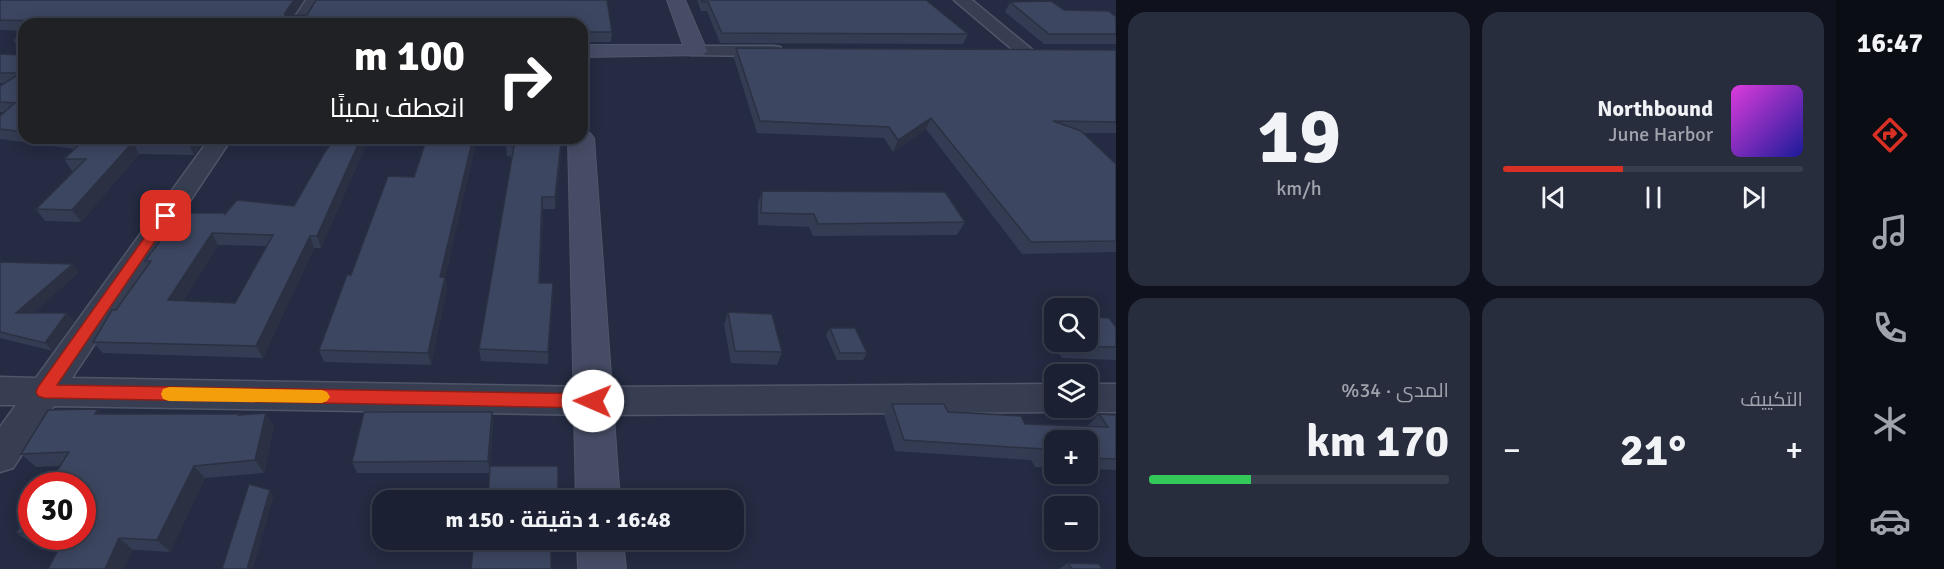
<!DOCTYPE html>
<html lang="ar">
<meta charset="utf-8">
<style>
body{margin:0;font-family:Signika,Cairo,sans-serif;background:#282d3e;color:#f1f3f6;direction:rtl;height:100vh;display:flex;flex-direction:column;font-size:22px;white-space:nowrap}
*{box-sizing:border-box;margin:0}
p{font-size:20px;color:#a0a3ac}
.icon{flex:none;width:33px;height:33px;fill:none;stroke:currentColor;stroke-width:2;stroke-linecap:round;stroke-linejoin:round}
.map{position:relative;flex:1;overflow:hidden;direction:ltr}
.drawer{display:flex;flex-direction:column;gap:12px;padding:12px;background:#0f121c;width:720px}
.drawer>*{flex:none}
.top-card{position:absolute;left:18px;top:18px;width:570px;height:126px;border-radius:18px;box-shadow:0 3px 15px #0003,0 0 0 2px #393e4d;direction:rtl;background:#202124;color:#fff;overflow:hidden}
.buttons{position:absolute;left:1044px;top:298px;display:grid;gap:12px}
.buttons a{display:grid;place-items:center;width:54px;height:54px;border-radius:12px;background:#1b2032;box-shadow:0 3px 15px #0003,0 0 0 2px #393e4d;font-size:30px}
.speed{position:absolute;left:18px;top:472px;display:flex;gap:12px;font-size:30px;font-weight:700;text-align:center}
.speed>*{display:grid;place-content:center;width:78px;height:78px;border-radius:50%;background:#1b2032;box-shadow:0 3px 15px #0003,0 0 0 2px #393e4d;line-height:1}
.speed .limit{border:9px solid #d22;background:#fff;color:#111}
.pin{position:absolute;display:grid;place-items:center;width:51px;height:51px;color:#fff;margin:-26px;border-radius:12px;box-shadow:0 3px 9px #0006}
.me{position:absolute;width:66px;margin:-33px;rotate:271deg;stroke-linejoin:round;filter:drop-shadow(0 0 4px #0008)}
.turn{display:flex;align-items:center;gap:21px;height:126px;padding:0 24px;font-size:27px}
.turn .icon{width:78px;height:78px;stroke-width:2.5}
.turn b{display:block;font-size:42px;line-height:51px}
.big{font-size:45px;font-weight:700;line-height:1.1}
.drawer .card{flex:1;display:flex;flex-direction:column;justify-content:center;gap:9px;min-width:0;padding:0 21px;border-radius:18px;background:#282d3e}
.drawer .dial{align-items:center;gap:0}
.dial b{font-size:78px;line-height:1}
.song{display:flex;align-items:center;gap:18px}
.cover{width:72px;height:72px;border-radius:9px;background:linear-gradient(135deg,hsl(300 70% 55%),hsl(240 70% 35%))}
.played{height:6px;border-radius:3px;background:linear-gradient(90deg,#d93025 40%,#393e4d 40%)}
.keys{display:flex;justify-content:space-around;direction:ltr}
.heat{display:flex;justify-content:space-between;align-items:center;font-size:33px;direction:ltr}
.charge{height:9px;border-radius:4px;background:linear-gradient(90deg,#34c759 34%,#393e4d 0)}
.drawer .tiles{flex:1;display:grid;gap:12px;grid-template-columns:repeat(2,1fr)}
.trip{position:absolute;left:372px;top:490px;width:372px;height:60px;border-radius:18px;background:#1b2032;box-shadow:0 3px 15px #0003,0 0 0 2px #393e4d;font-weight:700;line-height:60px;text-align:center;direction:rtl}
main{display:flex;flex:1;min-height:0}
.menu{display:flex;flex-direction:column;width:108px;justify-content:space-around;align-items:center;background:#0b0d14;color:#a0a3ac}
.menu .icon{width:42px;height:42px}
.menu .selected{color:#d93025}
.menu b{font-size:27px;color:#f1f3f6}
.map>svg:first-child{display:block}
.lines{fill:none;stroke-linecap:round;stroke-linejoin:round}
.street-casing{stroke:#505669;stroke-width:3}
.secondary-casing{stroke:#505669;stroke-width:2}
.street{fill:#383e52;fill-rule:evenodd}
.secondary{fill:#464c65;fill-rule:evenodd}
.wall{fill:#343c53;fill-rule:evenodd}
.shaded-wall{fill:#2b3143}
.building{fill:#3d4660;stroke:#2b3143;stroke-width:1.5;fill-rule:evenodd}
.route{fill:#d93025;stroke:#8d1f18;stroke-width:1.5}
.slow{fill:#f59e0b}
</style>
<main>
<nav class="menu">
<b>16:47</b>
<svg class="icon selected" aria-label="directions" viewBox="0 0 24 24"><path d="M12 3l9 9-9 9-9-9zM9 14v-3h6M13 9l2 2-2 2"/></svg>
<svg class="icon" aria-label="music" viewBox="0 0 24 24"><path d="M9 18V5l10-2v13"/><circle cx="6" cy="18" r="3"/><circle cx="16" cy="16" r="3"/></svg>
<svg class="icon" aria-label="phone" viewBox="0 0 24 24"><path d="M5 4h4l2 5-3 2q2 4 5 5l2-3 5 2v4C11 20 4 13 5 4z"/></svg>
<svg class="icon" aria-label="climate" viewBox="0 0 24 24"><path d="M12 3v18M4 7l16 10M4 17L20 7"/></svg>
<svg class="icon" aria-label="car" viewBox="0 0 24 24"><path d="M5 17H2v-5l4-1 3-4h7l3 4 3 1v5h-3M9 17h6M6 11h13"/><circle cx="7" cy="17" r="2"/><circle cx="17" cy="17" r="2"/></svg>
</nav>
<section class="drawer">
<div class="tiles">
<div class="card">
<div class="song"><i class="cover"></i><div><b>Northbound</b><p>June Harbor</p></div></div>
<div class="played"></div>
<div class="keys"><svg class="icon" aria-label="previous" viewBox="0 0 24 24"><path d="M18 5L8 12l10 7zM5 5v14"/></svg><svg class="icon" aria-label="pause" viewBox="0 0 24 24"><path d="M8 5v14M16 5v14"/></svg><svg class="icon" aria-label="next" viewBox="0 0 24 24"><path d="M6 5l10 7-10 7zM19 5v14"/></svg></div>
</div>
<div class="card dial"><b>19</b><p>km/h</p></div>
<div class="card"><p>التكييف</p>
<div class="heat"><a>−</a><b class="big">21°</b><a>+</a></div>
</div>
<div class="card"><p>المدى · 34%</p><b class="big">170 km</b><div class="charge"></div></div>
</div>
</section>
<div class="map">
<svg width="1116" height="569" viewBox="0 0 1116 569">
<rect width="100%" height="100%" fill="#242b42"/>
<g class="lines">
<defs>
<g id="street">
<polygon points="306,0 322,0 308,24 290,24"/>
<polygon points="954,0 972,0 1035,52 1032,56 1020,56"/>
<polygon points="696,46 774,46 780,47 783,51 780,55 774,56 690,55 687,51 690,47"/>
<polygon points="210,138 232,138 72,378 593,387 1054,384 1054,408 1066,408 1054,412 593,415 54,406 13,468 0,472 0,427 16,405 0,405 0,377 36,378"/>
<polygon points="1088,384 1116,384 1116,412 1088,412 1076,408 1088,408"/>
</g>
<g id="secondary">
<polygon points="667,0 685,0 707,51 703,55 582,57 582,45 683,45"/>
<polygon points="582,131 590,133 594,138 620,501 576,501 568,138 582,138"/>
<polygon points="577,540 623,540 626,569 578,569"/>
</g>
</defs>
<!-- street casing -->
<use href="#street" class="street-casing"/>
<!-- secondary casing -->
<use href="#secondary" class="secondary-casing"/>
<!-- street -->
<use href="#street" class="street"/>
<!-- secondary -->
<use href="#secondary" class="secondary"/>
</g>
<!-- wall -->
<g class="wall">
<polygon points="0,0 304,0 293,15 307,15 316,0 607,0 612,32 611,42 582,42 582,24 24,24 24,31 0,30"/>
<polygon points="697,0 926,0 968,34 963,44 720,43 707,11 701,11"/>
<polygon points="1010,2 1064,10 1116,17 1116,44 1044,44 1005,12"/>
<polygon points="24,32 24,138 206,138 194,155 139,154 81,222 45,221 36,209 74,171 72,171 64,159 74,149 0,139 0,116 4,112 0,112 0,86 4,83 0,83 0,54 19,55 19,49 13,39"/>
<polygon points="736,48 1116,50 1116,133 1083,133 1116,164 1116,252 1022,254 926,129 893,152 884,138 757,133 734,58"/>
<path d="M 335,138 L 369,138 L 321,248 L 314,248 L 263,358 L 103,353 L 93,342 L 148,265 L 145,261 L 226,213 L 294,206 ZM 218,245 L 266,246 L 235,303 L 183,301 Z"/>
<polygon points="427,138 477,138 445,278 447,289 431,365 324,362 319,350 351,275 414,177"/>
<polygon points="507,138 558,138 558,143 561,154 555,209 543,209 540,283 553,283 553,295 548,364 481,361 479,349 512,157 507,156 506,145"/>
<polygon points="762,191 965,222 957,235 813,236 809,227 758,225 758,203"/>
<polygon points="0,262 79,272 33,313 74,321 53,351 0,338"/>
<polygon points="728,312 782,352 777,365 731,363 724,325"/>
<polygon points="1054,316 1054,342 1088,342 1116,327 1116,360 1062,358 1043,328"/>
<polygon points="830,328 867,353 863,360 837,360 826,335"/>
<polygon points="892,404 1025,424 1087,426 1099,414 1116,415 1116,470 1088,469 1088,441 1054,441 1054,468 1035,467 1031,460 895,451 884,415"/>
<polygon points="492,412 493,424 490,473 357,473 352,462"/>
<polygon points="102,414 241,415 274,426 264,473 205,478 170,552 34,544 16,533 32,510 32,537 82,537 60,466 36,467 21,454"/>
<polygon points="1068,563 1102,569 1059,569"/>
</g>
<!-- shaded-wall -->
<g class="shaded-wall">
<polygon points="294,0 304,0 292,18 286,18 285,13"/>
<polygon points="277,18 279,24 272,24"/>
<polygon points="931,118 926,129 893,152 898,140"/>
<polygon points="192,138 206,138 194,155 188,143"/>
<polygon points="361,138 369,138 321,248 317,236"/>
<polygon points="473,138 477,138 445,278 447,289 431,365 428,353 440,277"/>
<polygon points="133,142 139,154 81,222 72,210"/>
<polygon points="561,143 561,154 555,209 555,197"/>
<polygon points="542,197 543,209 539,295 539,283"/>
<polygon points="212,233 218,245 176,312 168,300"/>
<polygon points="310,236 314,248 263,358 256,346"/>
<polygon points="73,264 79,272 24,321 16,313"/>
<polygon points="553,283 553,295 548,364 548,352"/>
<polygon points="67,313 74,321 53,351 45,343"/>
<polygon points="98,409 110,423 95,414"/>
<polygon points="492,412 493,424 490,473 488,461"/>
<polygon points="266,413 274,426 264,473 255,460"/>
<polygon points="194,466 205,478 170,552 157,540"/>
<polygon points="270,490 274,496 253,569 247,569"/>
<polygon points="119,538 133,550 124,569 105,569"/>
</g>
<!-- building -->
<g class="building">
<polygon points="0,0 294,0 285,13 285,16 307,15 316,0 607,0 612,32 582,32 582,24 370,24 374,18 277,18 272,24 35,24 40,21 0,20"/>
<polygon points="702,0 926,0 968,34 722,33 708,2 702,2"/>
<polygon points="1051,1 1064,10 1109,11 1116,17 1116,34 1049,34 1010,2"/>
<polygon points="24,32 24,132 0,129 0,116 15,103 0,102 0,86 21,73 0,73 0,54 19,55 20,41 13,39"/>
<polygon points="736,48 1116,50 1116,122 1053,121 1081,131 1116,164 1116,241 1031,242 931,118 898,140 889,127 760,121"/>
<polygon points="71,138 192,138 188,143 133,142 72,210 36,209 86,159 64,159 84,140"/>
<path d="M 335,138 L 361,138 L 317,236 L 310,236 L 256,346 L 93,342 L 112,310 L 116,310 L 151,261 L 145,261 L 181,213 L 226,213 L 224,215 L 237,200 L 294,206 L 325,152 ZM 212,233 L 273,235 L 235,303 L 168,300 Z"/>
<polygon points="427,138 473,138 440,277 445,277 428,353 319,350 347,275 351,275 388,176 414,177"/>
<polygon points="507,138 557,138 557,143 561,143 555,197 542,197 539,283 553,283 548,352 479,349 514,146 506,145"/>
<polygon points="762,191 945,192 965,222 818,224 814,214 761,213"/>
<polygon points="0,262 73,264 16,313 67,313 45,343 0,332"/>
<polygon points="728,312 772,314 782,352 735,351"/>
<polygon points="1088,317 1109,318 1116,327 1116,347 1073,346 1071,342 1088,342"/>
<polygon points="830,328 855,328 867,353 840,353"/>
<polygon points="892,404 944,404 948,412 1021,416 1025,424 1108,427 1099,414 1116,415 1116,459 1088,458 1088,441 1054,441 1054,456 1047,456 1043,449 904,440"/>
<polygon points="98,409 95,414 240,414 239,415 266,413 255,460 194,466 157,540 119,538 105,569 48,569 65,537 82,537 82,486 47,486 69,452 21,454 48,410"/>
<polygon points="364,412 492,412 488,461 352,462"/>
<polygon points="490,466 558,466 558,501 488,501"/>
<polygon points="249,484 270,490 247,569 222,569"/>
<polygon points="32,510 32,534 16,533"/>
<polygon points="474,540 551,540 551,569 471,569"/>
<polygon points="1068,563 1099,564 1102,569 1072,569"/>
</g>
<!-- route -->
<polygon class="route" points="166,212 172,216 57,385 593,394 599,396 601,401 599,406 593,408 44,398 38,396 36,392 38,387 162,213"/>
<!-- slow -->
<polygon class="slow" points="169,387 322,390 327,392 330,397 327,401 322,403 169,401 163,399 161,394 163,389"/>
</svg>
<div class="buttons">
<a><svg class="icon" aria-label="search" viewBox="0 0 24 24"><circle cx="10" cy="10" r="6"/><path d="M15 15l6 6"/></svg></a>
<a><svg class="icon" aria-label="layers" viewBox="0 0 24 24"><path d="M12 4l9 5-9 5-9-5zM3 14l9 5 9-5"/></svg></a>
<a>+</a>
<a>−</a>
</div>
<div class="speed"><div class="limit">30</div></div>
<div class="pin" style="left:166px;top:216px;background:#d93025"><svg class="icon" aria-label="arrive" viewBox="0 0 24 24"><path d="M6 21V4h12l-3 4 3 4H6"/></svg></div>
<svg class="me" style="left:593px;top:401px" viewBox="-20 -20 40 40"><circle r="19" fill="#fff"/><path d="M0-13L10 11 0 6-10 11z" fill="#d93025"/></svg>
<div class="trip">16:48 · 1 دقيقة · 150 m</div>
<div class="top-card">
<div class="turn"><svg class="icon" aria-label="right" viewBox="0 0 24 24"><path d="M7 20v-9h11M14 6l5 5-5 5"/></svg><div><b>100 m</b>انعطف يمينًا</div></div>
</div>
</div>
</main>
